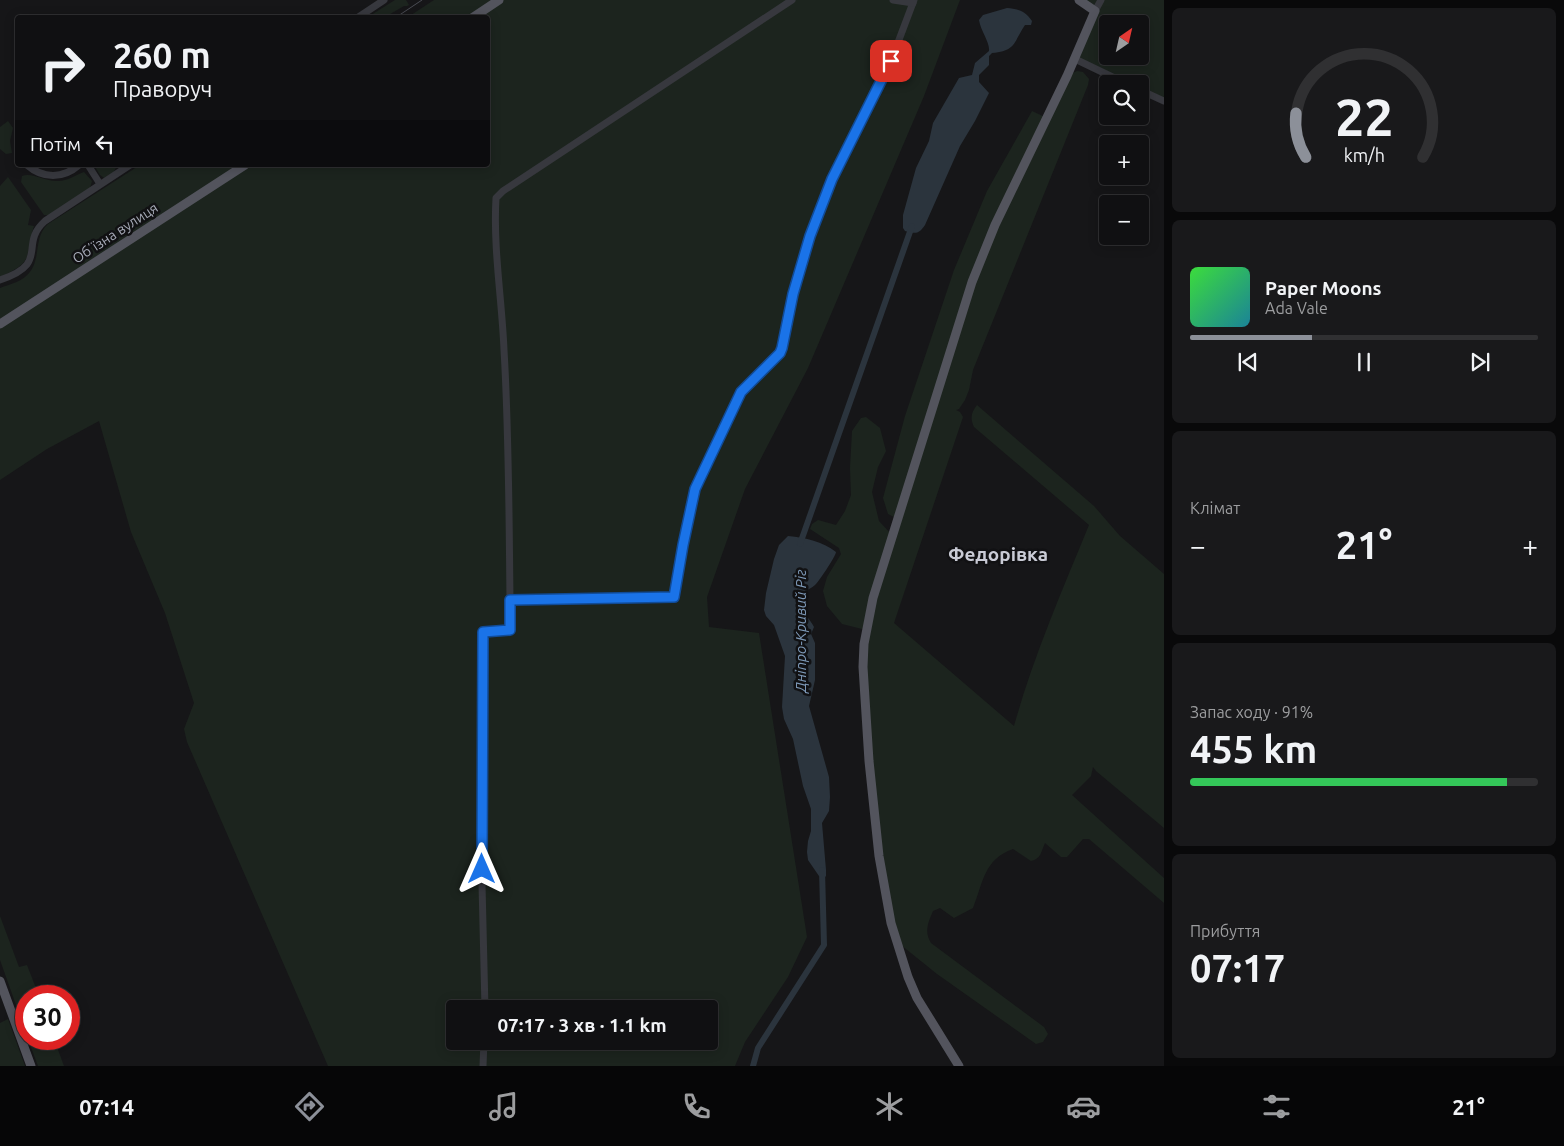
<!DOCTYPE html>
<html lang="uk">
<meta charset="utf-8">
<style>
body{margin:0;font-family:Ubuntu,sans-serif;background:#19191b;color:#f1f3f6;height:100vh;display:flex;flex-direction:column;font-size:19px;white-space:nowrap}
*{box-sizing:border-box;margin:0}
p{font-size:16px;color:#9c9d9f}
.icon{flex:none;width:28px;height:28px;fill:none;stroke:currentColor;stroke-width:2;stroke-linecap:round;stroke-linejoin:round}
.map{position:relative;flex:1;overflow:hidden}
.side{display:flex;flex-direction:column;gap:8px;padding:8px;background:#09090a;width:400px}
.side>*{flex:none}
.banner{position:absolute;left:15px;top:15px;width:475px;height:152px;border-radius:5px;box-shadow:0 2px 12px #0003,0 0 0 1px #303032;background:#101012;color:#f1f3f6;overflow:hidden}
.needle{width:32px;rotate:34deg}
.buttons{position:absolute;left:1099px;top:15px;display:grid;gap:10px}
.buttons a{display:grid;place-items:center;width:50px;height:50px;border-radius:5px;background:#101012;box-shadow:0 2px 12px #0003,0 0 0 1px #303032;font-size:25px}
.speed{position:absolute;left:15px;top:985px;display:flex;gap:10px;font-size:25px;font-weight:700;text-align:center}
.speed>*{display:grid;place-content:center;width:65px;height:65px;border-radius:50%;background:#101012;box-shadow:0 2px 12px #0003,0 0 0 1px #303032;line-height:1}
.speed .limit{border:8px solid #d22;background:#fff;color:#111}
.pin{position:absolute;display:grid;place-items:center;width:42px;height:42px;color:#fff;margin:-21px;border-radius:10px;box-shadow:0 2px 8px #0006}
.me{position:absolute;width:55px;margin:-28px;rotate:0deg;stroke-linejoin:round;filter:drop-shadow(0 0 4px #0008)}
.turn{display:flex;align-items:center;gap:18px;height:105px;padding:0 15px;font-size:22px}
.turn .icon{width:65px;height:65px;stroke-width:2.5}
.turn b{display:block;font-size:35px;line-height:42px}
.then{display:flex;align-items:center;height:48px;padding:0 15px;background:#0003;gap:10px;font-size:19px}
.big{font-size:38px;font-weight:700;line-height:1.1}
.side .card{flex:1;display:flex;flex-direction:column;justify-content:center;gap:8px;min-width:0;padding:0 18px;border-radius:8px;background:#19191b}
.side .dial{align-items:center;gap:0}
.dial svg{height:130px;overflow:visible;fill:none;stroke:#303032;stroke-width:7;stroke-linecap:round;text-anchor:middle}
.dial text{fill:#f1f3f6;stroke:none}
.song{display:flex;align-items:center;gap:15px}
.cover{width:60px;height:60px;border-radius:8px;background:linear-gradient(135deg,hsl(120 70% 55%),hsl(190 70% 35%))}
.played{height:5px;border-radius:2px;background:linear-gradient(90deg,#8c9099 35%,#303032 35%)}
.keys{display:flex;justify-content:space-around;direction:ltr}
.heat{display:flex;justify-content:space-between;align-items:center;font-size:28px;direction:ltr}
.charge{height:8px;border-radius:4px;background:linear-gradient(90deg,#34c759 91%,#303032 0)}
.trip{position:absolute;left:446px;top:1000px;width:272px;height:50px;border-radius:5px;background:#101012;box-shadow:0 2px 12px #0003,0 0 0 1px #303032;font-weight:700;line-height:50px;text-align:center}
.menu{display:flex;height:80px;justify-content:space-around;align-items:center;background:#060607;color:#9c9d9f}
.menu .icon{width:35px;height:35px}
.menu .active{color:#8c9099}
.menu b{font-size:22px;color:#f1f3f6}
main{display:flex;flex:1;min-height:0}
.map>svg:first-child{display:block}
.green{fill:#1c241e;fill-rule:evenodd}
.water{fill:#2b343d}
.lines{fill:none;stroke-linecap:round;stroke-linejoin:round}
.canal{stroke:#2b343d;stroke-width:6}
.minor{stroke:#37383e;stroke-width:7}
.major{stroke:#53545d;stroke-width:9}
.tram{stroke:#4a4c53;stroke-width:1}
.route-casing{stroke:#114b97;stroke-width:12}
.route{stroke:#1a73e8;stroke-width:9}
.labels{text-anchor:middle;dominant-baseline:central;stroke-width:5;stroke-linejoin:round;paint-order:stroke}
.street-label{font-size:14px;fill:#a8acb9;stroke:#111113}
.water-label{font-size:15px;font-style:italic;fill:#7d98b6;stroke:#111113}
.district-label{font-size:19px;font-weight:bold;fill:#c9cbd5;stroke:#111113}
</style>
<main>
<div class="map">
<svg width="1164" height="1066" viewBox="0 0 1164 1066">
<rect width="100%" height="100%" fill="#161618"/>
<!-- green -->
<g class="green">
<polygon points="395,0 406,0 409,5 407,6 404,6 385,17 368,17"/>
<path d="M 434,0 L 960,0 L 924,96 L 808,368 L 745,489 L 707,597 L 709,627 L 759,633 L 807,937 L 788,977 L 745,1042 L 735,1066 L 328,1066 L 187,742 L 184,729 L 194,703 L 165,613 L 131,532 L 99,421 L 47,449 L 0,480 L 0,288 C 8,285 19,282 25,277 C 43,263 32,238 48,224 L 140,165 L 488,165 L 488,18 L 408,17 ZM 455,1009 L 710,1009 L 710,1041 L 455,1041 Z"/>
<path d="M 1079,0 L 1164,0 L 1164,101 L 1140,90 L 1140,84 L 1127,84 L 1075,59 L 1095,11 ZM 1108,24 L 1140,24 L 1140,56 L 1108,56 Z"/>
<path d="M 1077,71 L 1083,72 L 1089,79 L 1088,85 L 973,370 L 969,390 L 965,400 L 959,409 L 956,410 L 960,412 L 963,417 L 894,623 L 1014,726 C 1033,657 1062,591 1089,525 L 974,427 C 970,418 971,413 977,405 L 1094,506 L 1120,536 L 1164,574 L 1164,828 L 1096,771 L 1093,767 L 1091,776 L 1072,795 L 1164,878 L 1164,903 L 1089,839 L 1083,839 L 1067,857 L 1061,857 L 1045,843 C 1041,852 1041,859 1031,861 L 1013,849 C 984,859 983,883 973,908 L 954,918 L 940,908 L 933,911 C 928,923 924,932 931,943 L 1044,1027 L 1048,1034 L 1043,1042 L 1036,1044 L 937,974 L 896,941 L 869,761 L 866,630 L 842,624 L 827,606 L 823,591 L 827,577 L 841,554 L 839,548 L 810,529 L 812,524 L 818,520 L 836,525 L 845,511 L 851,495 L 850,468 L 852,431 L 861,418 L 866,417 L 880,428 L 886,451 L 878,467 L 872,492 L 879,521 L 892,535 L 898,519 L 888,514 L 883,498 L 905,416 L 954,270 L 987,191 L 1032,111 L 1047,118 L 1067,76 Z"/>
<polygon points="8,121 13,128 10,141 12,153 6,154 0,149 0,127"/>
<polygon points="94,165 117,165 114,172 104,178 100,175"/>
<path d="M 84,172 L 92,181 L 90,188 L 50,215 L 44,215 L 21,182 L 22,176 C 33,172 45,182 58,181 C 68,181 75,175 84,172 Z"/>
<path d="M 8,177 L 31,210 L 28,225 L 34,226 C 24,259 35,261 0,277 L 0,186 Z"/>
<polygon points="0,916 19,967 27,965 39,996 26,996 26,1033 0,960"/>
<polygon points="8,1019 25,1066 0,1066 0,1023"/>
<polygon points="28,1039 54,1039 64,1066 38,1066"/>
</g>
<!-- water -->
<g class="water">
<path d="M 1007,8 C 1019,9 1025,11 1032,21 L 1031,25 L 1025,25 C 1013,43 1016,51 992,53 L 989,56 L 989,65 L 979,75 L 979,82 L 989,93 L 975,121 L 960,146 L 925,225 C 919,234 916,234 905,231 L 903,228 L 903,215 L 916,168 L 929,141 L 933,123 L 959,78 L 972,75 L 975,63 L 989,51 C 990,42 981,32 979,20 L 983,15 Z"/>
<path d="M 788,536 C 806,538 822,541 836,552 C 836,556 817,584 815,585 C 808,591 800,591 801,602 C 802,612 810,619 814,627 L 811,634 L 815,643 L 815,680 L 809,706 L 829,777 L 830,797 L 829,811 L 822,823 L 826,870 L 826,876 L 824,878 L 819,876 L 808,860 L 807,852 L 808,841 L 811,831 L 811,809 L 803,786 L 793,739 L 784,719 L 782,707 L 785,656 L 774,625 L 766,616 L 764,610 L 766,593 L 774,559 L 779,545 Z"/>
</g>
<g class="lines">
<!-- canal -->
<g class="canal">
<polyline points="800,544 912,226"/>
<polyline points="753,1066 758,1048 824,945 822,870"/>
</g>
<!-- minor -->
<g class="minor">
<path d="M 792,0 L 503,191 L 496,198 C 493,248 502,300 504,350 C 509,433 509,517 510,600 L 674,597 L 683,545 L 695,489 L 741,392 L 780,353 L 782,349 L 793,294 L 810,236 L 832,179 L 891,61 L 914,0"/>
<polyline points="893,0 913,3"/>
<polyline points="1095,11 1101,0"/>
<polyline points="357,18 384,0"/>
<polyline points="1075,59 1127,84"/>
<polyline points="1140,90 1164,101"/>
<polyline points="18,132 18,147"/>
<path d="M 27,165 C 43,179 63,179 79,165"/>
<polyline points="88,165 100,184"/>
<path d="M 0,280 C 51,263 18,245 45,221 L 130,165"/>
<polyline points="485,1009 482,884 483,633 510,630 510,600"/>
<polyline points="483,1066 484,1041"/>
</g>
<!-- major -->
<g class="major">
<polyline points="472,18 499,0"/>
<polyline points="0,324 245,165"/>
<polyline points="0,981 31,1066"/>
<polyline points="959,1066 917,998 908,977 891,923 879,856 869,761 863,667 864,644 873,598 972,282 995,225 1067,76 1095,11 1079,0"/>
</g>
<!-- tram -->
<polyline class="tram" points="395,18 422,0"/>
</g>
<g class="lines">
<defs>
<polyline id="route" points="482,869 483,632 510,630 510,600 674,597 683,545 695,489 741,392 780,353 782,348 793,294 810,236 832,179 891,61"/>
</defs>
<!-- route casing -->
<use href="#route" class="route-casing"/>
<!-- route -->
<use href="#route" class="route"/>
</g>
<g class="labels">
<!-- street labels -->
<g class="street-label">
<text transform="translate(115 233) rotate(-33)">Обʼїзна вулиця</text>
</g>
<!-- water labels -->
<g class="water-label">
<text transform="translate(800 631) rotate(-90)">Дніпро-Кривий Ріг</text>
</g>
<!-- district labels -->
<g class="district-label">
<text x="998" y="554">Федорівка</text>
</g>
</g>
</svg>
<div class="buttons">
<a><svg class="needle" viewBox="-14 -14 28 28"><path d="M0-13l5 13h-10z" fill="#e53935"/><path d="M0 13l5-13h-10z" fill="#9c9d9f"/></svg></a>
<a><svg class="icon" aria-label="search" viewBox="0 0 24 24"><circle cx="10" cy="10" r="6"/><path d="M15 15l6 6"/></svg></a>
<a>+</a>
<a>−</a>
</div>
<div class="speed"><div class="limit">30</div></div>
<div class="pin" style="left:891px;top:61px;background:#d93025"><svg class="icon" aria-label="arrive" viewBox="0 0 24 24"><path d="M6 21V4h12l-3 4 3 4H6"/></svg></div>
<svg class="me" style="left:482px;top:869px" viewBox="-20 -20 40 40"><path d="M0-17L14 15 0 8-14 15z" fill="#1a73e8" stroke="#fff" stroke-width="4"/></svg>
<div class="trip">07:17 · 3 хв · 1.1 km</div>
<div class="banner">
<div class="turn"><svg class="icon" aria-label="right" viewBox="0 0 24 24"><path d="M7 20v-9h11M14 6l5 5-5 5"/></svg><div><b>260 m</b>Праворуч</div></div>
<div class="then">Потім<svg class="icon" aria-label="left" viewBox="0 0 24 24"><path d="M17 20v-9H6M10 6l-5 5 5 5"/></svg></div>
</div>
</div>
<section class="side">
<div class="card dial"><svg viewBox="0 0 100 80">
<path d="M14 69A42 42 0 1 1 86 69"/>
<path d="M14 69A42 42 0 0 1 8 42" stroke="#8c9099"/>
<text x="50" y="56" font-size="32" font-weight="700">22</text>
<text x="50" y="72" font-size="11">km/h</text>
</svg></div>
<div class="card">
<div class="song"><i class="cover"></i><div><b>Paper Moons</b><p>Ada Vale</p></div></div>
<div class="played"></div>
<div class="keys"><svg class="icon" aria-label="previous" viewBox="0 0 24 24"><path d="M18 5L8 12l10 7zM5 5v14"/></svg><svg class="icon" aria-label="pause" viewBox="0 0 24 24"><path d="M8 5v14M16 5v14"/></svg><svg class="icon" aria-label="next" viewBox="0 0 24 24"><path d="M6 5l10 7-10 7zM19 5v14"/></svg></div>
</div>
<div class="card"><p>Клімат</p>
<div class="heat"><a>−</a><b class="big">21°</b><a>+</a></div>
</div>
<div class="card"><p>Запас ходу · 91%</p><b class="big">455 km</b><div class="charge"></div></div>
<div class="card"><p>Прибуття</p><b class="big">07:17</b></div>
</section>
</main>
<nav class="menu">
<b>07:14</b>
<svg class="icon active" aria-label="directions" viewBox="0 0 24 24"><path d="M12 3l9 9-9 9-9-9zM9 14v-3h6M13 9l2 2-2 2"/></svg>
<svg class="icon" aria-label="music" viewBox="0 0 24 24"><path d="M9 18V5l10-2v13"/><circle cx="6" cy="18" r="3"/><circle cx="16" cy="16" r="3"/></svg>
<svg class="icon" aria-label="phone" viewBox="0 0 24 24"><path d="M5 4h4l2 5-3 2q2 4 5 5l2-3 5 2v4C11 20 4 13 5 4z"/></svg>
<svg class="icon" aria-label="climate" viewBox="0 0 24 24"><path d="M12 3v18M4 7l16 10M4 17L20 7"/></svg>
<svg class="icon" aria-label="car" viewBox="0 0 24 24"><path d="M5 17H2v-5l4-1 3-4h7l3 4 3 1v5h-3M9 17h6M6 11h13"/><circle cx="7" cy="17" r="2"/><circle cx="17" cy="17" r="2"/></svg>
<svg class="icon" aria-label="filters" viewBox="0 0 24 24"><path d="M4 7h16M4 17h16"/><circle cx="9" cy="7" r="2"/><circle cx="15" cy="17" r="2"/></svg>
<b>21°</b>
</nav>
